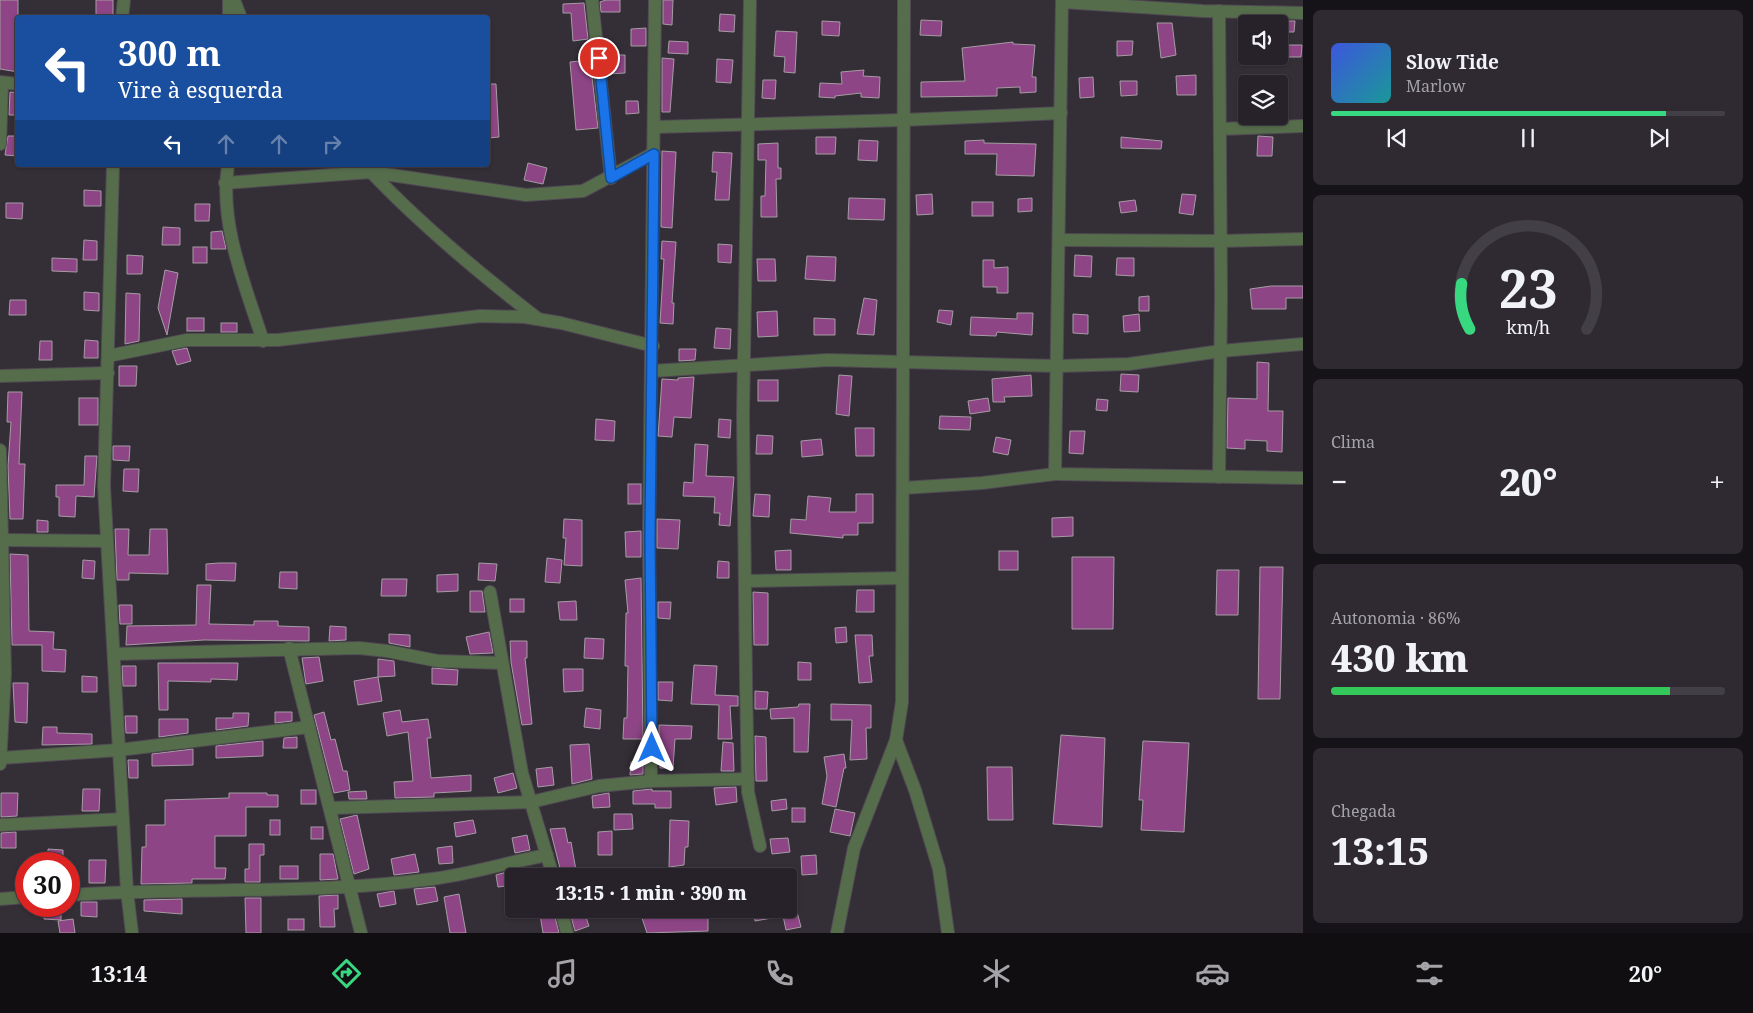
<!DOCTYPE html>
<html lang="pt">
<meta charset="utf-8">
<style>
body{margin:0;font-family:"Noto Serif",serif;background:#2f2a31;color:#f1f3f6;height:100vh;display:flex;flex-direction:column;font-size:19px;white-space:nowrap}
*{box-sizing:border-box;margin:0}
p{font-size:16px;color:#a4a4a8}
.icon{flex:none;width:28px;height:28px;fill:none;stroke:currentColor;stroke-width:2;stroke-linecap:round;stroke-linejoin:round}
.map{position:relative;flex:1;overflow:hidden}
.sheet{display:flex;flex-direction:column;gap:10px;padding:10px;background:#151317;width:450px}
.sheet>*{flex:none}
.hud{position:absolute;left:15px;top:15px;width:475px;height:152px;border-radius:5px;box-shadow:0 1px 4px #0004,0 0 0 1px #433f46;background:#1a4fa0;color:#fff;overflow:hidden}
.controls{position:absolute;left:1238px;top:15px;display:grid;gap:10px}
.controls a{display:grid;place-items:center;width:50px;height:50px;border-radius:5px;background:#272229;box-shadow:0 1px 4px #0004,0 0 0 1px #433f46;font-size:25px}
.speed{position:absolute;left:15px;top:852px;display:flex;gap:10px;font-size:25px;font-weight:700;text-align:center}
.speed>*{display:grid;place-content:center;width:65px;height:65px;border-radius:50%;background:#272229;box-shadow:0 1px 4px #0004,0 0 0 1px #433f46;line-height:1}
.speed .limit{border:8px solid #d22;background:#fff;color:#111}
.pin{position:absolute;display:grid;place-items:center;width:42px;height:42px;color:#fff;margin:-21px;border:2px solid #fff;border-radius:50%;box-shadow:0 1px 5px #0007}
.me{position:absolute;width:55px;margin:-28px;rotate:0deg;stroke-linejoin:round;filter:drop-shadow(0 0 4px #0008)}
.turn{display:flex;align-items:center;gap:18px;height:105px;padding:0 20px;font-size:22px}
.turn .icon{width:65px;height:65px;stroke-width:2.5}
.turn b{display:block;font-size:35px;line-height:42px}
.lanes{display:flex;align-items:center;height:48px;padding:0 20px;background:#0003;justify-content:center;gap:25px;direction:ltr}
.lanes .off{opacity:.35}
.big{font-size:38px;font-weight:800;line-height:1.1}
.sheet .card{flex:1;display:flex;flex-direction:column;justify-content:center;gap:8px;min-width:0;padding:0 18px;border-radius:8px;background:#2f2a31}
.sheet .dial{align-items:center;gap:0}
.dial svg{height:130px;overflow:visible;fill:none;stroke:#433f46;stroke-width:7;stroke-linecap:round;text-anchor:middle}
.dial text{fill:#f1f3f6;stroke:none}
.song{display:flex;align-items:center;gap:15px}
.cover{width:60px;height:60px;border-radius:8px;background:linear-gradient(135deg,hsl(230 70% 55%),hsl(180 70% 35%))}
.played{height:5px;border-radius:2px;background:linear-gradient(90deg,#37d880 85%,#433f46 85%)}
.keys{display:flex;justify-content:space-around;direction:ltr}
.heat{display:flex;justify-content:space-between;align-items:center;font-size:28px;direction:ltr}
.charge{height:8px;border-radius:4px;background:linear-gradient(90deg,#34c759 86%,#433f46 0)}
.trip{position:absolute;left:505px;top:868px;width:292px;height:50px;border-radius:5px;background:#272229;box-shadow:0 1px 4px #0004,0 0 0 1px #433f46;font-weight:800;line-height:50px;text-align:center}
.tabs{display:flex;height:80px;justify-content:space-around;align-items:center;background:#100e10;color:#a4a4a8}
.tabs .icon{width:35px;height:35px}
.tabs .active{color:#37d880}
.tabs b{font-size:22px;color:#f1f3f6}
main{display:flex;flex:1;min-height:0}
.map>svg:first-child{display:block}
.building{fill:#8d4585;stroke:#a69ca4}
.lines{fill:none;stroke-linecap:round;stroke-linejoin:round}
.street-casing{stroke:#504a53;stroke-width:14}
.street{stroke:#566d4c;stroke-width:12}
.route-casing{stroke:#114b97;stroke-width:12}
.route{stroke:#1a73e8;stroke-width:9}
</style>
<main>
<div class="map">
<svg width="1303" height="933" viewBox="0 0 1303 933">
<rect width="100%" height="100%" fill="#342e37"/>
<!-- building -->
<g class="building">
<polygon points="0,0 18,0 18,72 0,69"/>
<rect x="96" y="0" width="17" height="18"/>
<polygon points="606,0 620,0 620,12 601,12 600,2"/>
<polygon points="663,0 673,0 672,25 663,24"/>
<polygon points="584,3 588,39 573,41 571,13 563,13 563,4"/>
<polygon points="720,14 735,15 734,32 719,31"/>
<polygon points="921,20 942,21 941,36 920,35"/>
<polygon points="822,21 840,22 839,36 822,35"/>
<polygon points="1283,21 1295,21 1294,32 1282,32"/>
<polygon points="1157,23 1172,23 1176,55 1161,58"/>
<polygon points="646,28 646,46 631,46 631,29"/>
<polygon points="776,31 797,32 795,73 784,72 785,57 774,56"/>
<polygon points="669,41 688,42 688,54 668,53"/>
<polygon points="1117,41 1133,41 1132,55 1117,56"/>
<polygon points="1013,42 1013,44 1035,45 1032,77 1036,77 1036,92 1020,93 1020,87 997,88 997,96 921,97 921,82 965,81 962,48"/>
<polygon points="1288,45 1302,45 1301,57 1287,57"/>
<polygon points="608,55 625,55 625,73 608,74 606,58"/>
<polygon points="662,58 674,59 670,112 662,112"/>
<polygon points="717,59 733,60 731,83 716,82"/>
<polygon points="590,60 598,128 576,130 570,62"/>
<polygon points="864,70 863,76 880,77 879,98 861,97 861,93 835,96 835,98 819,97 820,83 842,84 841,72"/>
<polygon points="1196,75 1196,95 1177,95 1176,76"/>
<polygon points="1093,77 1094,97 1080,98 1079,78"/>
<polygon points="763,80 776,80 775,99 762,98"/>
<polygon points="1120,81 1137,81 1137,95 1121,96"/>
<polygon points="488,84 496,84 499,137 488,138"/>
<polygon points="10,92 18,93 18,115 9,115"/>
<polygon points="626,101 638,101 639,113 626,114"/>
<polygon points="8,136 18,136 18,156 5,155"/>
<polygon points="1258,136 1273,137 1272,156 1257,156"/>
<polygon points="816,137 836,137 835,154 816,154"/>
<polygon points="1121,137 1162,141 1161,149 1121,148"/>
<polygon points="859,140 878,141 877,161 858,160"/>
<polygon points="984,140 984,143 1036,144 1034,176 996,175 997,154 965,154 965,141"/>
<polygon points="778,143 778,168 781,168 781,179 776,179 777,217 761,217 761,196 765,196 766,160 758,160 758,144"/>
<polygon points="662,151 676,152 672,228 661,227"/>
<polygon points="713,152 732,153 729,200 715,200 717,172 712,172"/>
<polygon points="528,163 547,168 543,184 524,180"/>
<polygon points="84,190 101,191 101,206 84,206"/>
<polygon points="932,194 933,214 917,215 916,195"/>
<polygon points="1182,194 1196,195 1193,215 1179,213"/>
<polygon points="849,198 885,199 884,220 848,219"/>
<polygon points="1032,198 1032,211 1018,212 1018,199"/>
<polygon points="1135,200 1137,211 1121,213 1119,202"/>
<rect x="972" y="202" width="21" height="14"/>
<polygon points="6,203 23,203 22,219 6,218"/>
<polygon points="195,204 210,204 209,221 195,221"/>
<polygon points="163,227 180,228 180,245 162,245"/>
<polygon points="222,231 226,249 211,249 211,232"/>
<polygon points="84,240 97,241 97,260 83,260"/>
<polygon points="662,241 676,242 672,303 674,303 673,324 660,323 664,259 661,259"/>
<polygon points="718,244 732,245 731,263 718,262"/>
<rect x="193" y="247" width="14" height="16"/>
<polygon points="127,255 143,256 142,274 127,274"/>
<polygon points="1075,255 1092,256 1091,277 1074,276"/>
<polygon points="807,256 836,257 835,281 805,279"/>
<polygon points="52,258 77,259 77,272 52,271"/>
<polygon points="1117,258 1134,258 1134,276 1116,275"/>
<polygon points="757,259 775,259 776,281 758,281"/>
<polygon points="983,260 994,260 994,268 1008,267 1008,293 997,293 997,287 983,287"/>
<polygon points="165,270 178,273 167,335 158,308"/>
<polygon points="1271,286 1303,286 1303,298 1286,298 1286,309 1252,309 1250,289"/>
<polygon points="84,292 99,293 99,311 84,310"/>
<polygon points="126,293 140,294 139,341 125,344"/>
<polygon points="1149,296 1149,311 1139,311 1139,297"/>
<polygon points="864,298 877,300 874,335 857,334"/>
<polygon points="10,300 26,300 26,315 9,315"/>
<polygon points="939,310 953,311 951,325 937,322"/>
<polygon points="777,311 778,336 758,337 757,312"/>
<polygon points="1017,313 1033,313 1032,335 997,332 996,336 970,335 971,317 1017,319"/>
<polygon points="1073,314 1088,315 1088,334 1073,333"/>
<polygon points="1139,314 1140,331 1124,332 1123,316"/>
<rect x="187" y="318" width="17" height="13"/>
<polygon points="814,318 835,319 835,335 814,335"/>
<rect x="221" y="323" width="16" height="9"/>
<polygon points="716,328 731,329 730,349 714,348"/>
<polygon points="85,340 98,341 98,358 84,358"/>
<polygon points="40,341 52,341 52,360 39,360"/>
<polygon points="187,348 191,361 177,365 172,351"/>
<polygon points="679,349 696,349 695,360 679,361"/>
<polygon points="1257,362 1269,363 1268,411 1283,411 1282,452 1267,451 1267,441 1245,440 1245,449 1227,448 1228,398 1257,399"/>
<polygon points="119,366 137,366 136,386 119,386"/>
<polygon points="1121,374 1139,375 1138,392 1120,391"/>
<polygon points="839,375 852,376 849,416 836,414"/>
<polygon points="1031,375 1032,396 1004,397 1005,402 993,402 992,379"/>
<polygon points="694,377 691,418 674,417 672,437 658,436 662,379 678,380 678,378"/>
<rect x="758" y="380" width="20" height="21"/>
<polygon points="8,392 22,392 19,464 25,464 23,519 10,519 8,466 11,422 7,422"/>
<rect x="79" y="398" width="19" height="27"/>
<polygon points="988,398 990,411 970,414 968,401"/>
<polygon points="1097,399 1108,400 1107,411 1096,410"/>
<polygon points="940,416 971,417 970,430 939,429"/>
<polygon points="596,419 615,421 614,441 595,440"/>
<polygon points="719,419 731,420 730,438 718,437"/>
<polygon points="855,428 874,428 874,456 856,456"/>
<polygon points="1070,431 1085,431 1083,454 1069,453"/>
<polygon points="757,435 773,436 772,454 756,454"/>
<polygon points="996,437 1011,440 1008,455 993,452"/>
<polygon points="821,439 823,455 802,457 801,441"/>
<polygon points="695,444 708,445 706,476 734,477 730,526 719,525 720,513 714,513 715,497 683,496 684,482 693,483"/>
<polygon points="113,446 130,446 129,461 113,460"/>
<polygon points="85,456 97,456 94,497 76,496 75,517 59,516 59,497 56,497 56,485 84,485"/>
<polygon points="124,469 139,469 138,492 123,491"/>
<rect x="628" y="484" width="13" height="20"/>
<polygon points="755,494 770,495 769,517 753,516"/>
<polygon points="856,494 873,494 873,523 858,523 858,535 843,535 843,538 790,533 791,519 806,520 808,496 831,498 829,512 856,512"/>
<polygon points="1073,517 1073,536 1052,537 1052,518"/>
<polygon points="564,519 582,520 582,566 564,565 566,538 563,538"/>
<polygon points="657,519 680,520 678,549 657,548"/>
<polygon points="37,520 48,521 48,532 37,532"/>
<polygon points="115,529 129,529 128,555 149,555 150,529 167,529 168,574 129,573 129,580 117,580"/>
<polygon points="641,531 641,557 626,557 625,532"/>
<polygon points="791,550 791,570 776,570 775,551"/>
<rect x="999" y="551" width="19" height="19"/>
<polygon points="10,554 28,555 29,631 54,632 53,649 66,650 65,672 42,671 42,645 12,645"/>
<polygon points="1072,557 1114,557 1113,629 1072,629"/>
<polygon points="547,558 562,560 560,583 545,582"/>
<polygon points="83,560 95,561 94,579 82,578"/>
<polygon points="718,561 729,562 729,578 717,578"/>
<polygon points="219,563 236,563 235,581 206,580 206,564"/>
<polygon points="479,563 497,564 495,581 478,580"/>
<polygon points="1260,567 1283,567 1280,699 1258,699"/>
<polygon points="1217,570 1239,570 1238,615 1216,615"/>
<polygon points="280,572 297,572 297,589 279,588"/>
<polygon points="458,574 458,591 437,592 437,575"/>
<polygon points="641,578 643,739 623,739 624,718 627,718 628,666 625,666 626,613 628,613 625,580"/>
<polygon points="382,579 407,579 406,596 381,596"/>
<polygon points="197,585 211,585 209,624 254,625 254,621 278,621 278,626 309,627 309,641 204,640 126,645 127,626 196,625"/>
<polygon points="857,590 874,590 874,612 856,612"/>
<polygon points="470,591 482,591 485,612 470,612"/>
<polygon points="753,592 768,593 768,645 754,645"/>
<rect x="510" y="599" width="14" height="13"/>
<polygon points="576,601 577,620 560,620 558,602"/>
<polygon points="658,602 671,602 670,619 658,618"/>
<polygon points="119,605 132,605 132,624 120,624"/>
<polygon points="330,626 346,627 346,640 329,641"/>
<polygon points="846,627 847,642 836,643 835,628"/>
<polygon points="489,632 493,653 470,654 466,637"/>
<polygon points="389,634 410,635 410,647 389,643"/>
<polygon points="855,635 872,635 873,656 869,656 872,682 859,683"/>
<polygon points="585,638 604,639 603,659 584,658"/>
<polygon points="510,641 527,641 527,658 525,658 532,724 522,725 511,662"/>
<polygon points="319,657 323,681 306,684 302,658"/>
<polygon points="378,659 394,661 395,676 378,677"/>
<polygon points="798,662 811,663 811,680 798,680"/>
<polygon points="158,663 238,663 237,680 211,679 211,682 168,681 168,710 159,710"/>
<polygon points="694,665 717,666 715,695 738,696 738,706 730,706 732,739 718,739 719,705 691,704"/>
<polygon points="122,666 136,666 136,686 123,686"/>
<polygon points="432,668 458,670 457,685 432,684"/>
<polygon points="563,669 583,669 583,691 564,692"/>
<polygon points="82,676 97,677 97,692 82,692"/>
<polygon points="378,677 382,701 358,705 354,681"/>
<polygon points="658,682 673,682 672,701 658,700"/>
<polygon points="13,683 28,683 27,723 15,722"/>
<polygon points="755,691 768,692 767,709 755,709"/>
<polygon points="799,704 810,704 808,752 794,752 794,718 771,719 770,709 798,707"/>
<polygon points="831,704 871,705 871,728 866,728 867,759 850,760 852,720 831,720"/>
<polygon points="586,708 601,710 600,729 584,727"/>
<polygon points="400,710 402,722 428,719 431,738 427,738 431,778 471,775 471,791 434,793 434,797 395,798 394,782 413,781 408,732 387,736 383,713"/>
<polygon points="275,712 292,712 292,721 275,723"/>
<polygon points="324,712 331,740 335,739 343,771 347,771 350,790 334,793 314,715"/>
<polygon points="233,713 249,713 248,726 216,730 216,718 233,718"/>
<polygon points="125,716 137,716 137,733 126,733"/>
<polygon points="159,719 188,719 188,733 159,737"/>
<polygon points="659,725 692,726 691,739 675,739 673,768 660,768 661,740 659,740"/>
<polygon points="43,727 57,727 57,733 92,734 92,744 42,745"/>
<polygon points="1061,735 1105,738 1102,827 1053,824"/>
<polygon points="755,736 766,737 767,781 756,781"/>
<polygon points="297,737 297,748 283,748 284,738"/>
<polygon points="263,741 263,756 216,758 216,746"/>
<polygon points="1143,741 1189,743 1184,832 1141,830 1143,800 1139,800"/>
<polygon points="723,742 733,743 734,771 721,771"/>
<polygon points="589,744 592,779 572,784 570,745"/>
<polygon points="193,749 193,765 152,766 152,754"/>
<polygon points="844,754 846,768 844,768 836,807 822,804 827,776 824,757"/>
<polygon points="128,760 138,760 138,778 129,778"/>
<polygon points="631,762 643,763 643,774 630,775"/>
<polygon points="552,767 554,785 538,787 536,769"/>
<polygon points="987,767 1012,767 1013,820 988,820"/>
<polygon points="513,773 517,788 498,793 494,778"/>
<polygon points="736,787 737,802 716,805 714,788"/>
<polygon points="83,789 100,789 99,811 82,811"/>
<polygon points="652,789 652,791 671,791 671,808 655,808 655,804 633,804 633,791"/>
<rect x="301" y="790" width="15" height="14"/>
<polygon points="366,791 367,799 349,799 348,792"/>
<polygon points="1,793 18,793 17,816 1,817"/>
<polygon points="229,793 267,793 267,795 278,795 278,807 246,807 246,836 215,836 215,868 226,868 225,879 192,879 192,883 141,884 142,847 146,847 146,825 165,825 165,800 229,798"/>
<polygon points="609,793 610,807 593,808 592,796"/>
<polygon points="786,799 787,809 772,811 771,801"/>
<rect x="792" y="808" width="13" height="14"/>
<polygon points="835,809 855,813 850,836 830,832"/>
<polygon points="614,814 632,814 633,829 614,830"/>
<polygon points="357,815 369,869 354,874 340,819"/>
<rect x="270" y="820" width="10" height="15"/>
<polygon points="473,820 476,833 456,837 454,823"/>
<polygon points="670,820 689,821 688,847 685,847 684,865 669,867"/>
<rect x="311" y="827" width="12" height="12"/>
<polygon points="565,828 568,843 571,842 577,876 562,876 550,829"/>
<polygon points="612,831 612,855 598,855 598,832"/>
<polygon points="16,832 16,848 1,848 1,833"/>
<polygon points="527,835 530,850 515,853 512,838"/>
<polygon points="788,838 790,852 772,854 770,839"/>
<polygon points="249,844 264,844 264,855 260,855 260,882 245,882 245,869 249,869"/>
<polygon points="452,846 453,863 439,864 437,848"/>
<polygon points="48,849 63,850 63,864 48,864"/>
<polygon points="320,854 333,854 338,879 320,880"/>
<polygon points="415,854 419,872 394,875 391,859"/>
<polygon points="816,855 817,874 802,875 801,856"/>
<polygon points="89,860 106,860 105,883 89,883"/>
<rect x="280" y="866" width="18" height="13"/>
<polygon points="514,870 514,885 498,887 496,875"/>
<polygon points="435,887 438,901 417,905 414,889"/>
<polygon points="394,891 396,904 380,907 377,894"/>
<polygon points="459,894 466,933 450,933 444,897"/>
<polygon points="338,895 338,909 334,909 335,927 320,927 319,896"/>
<polygon points="245,898 261,898 261,933 246,933"/>
<polygon points="182,899 182,914 144,911 144,900"/>
<polygon points="81,902 97,902 97,917 81,916"/>
<polygon points="44,906 61,906 61,920 44,919"/>
<polygon points="796,908 801,927 786,930 782,911"/>
<polygon points="539,909 553,909 559,933 543,933"/>
<polygon points="569,909 583,909 589,926 575,931"/>
<polygon points="639,909 708,911 708,931 647,933"/>
<polygon points="753,909 770,909 772,918 755,921"/>
<polygon points="73,919 75,933 60,933 58,921"/>
<rect x="288" y="919" width="16" height="11"/>
</g>
<g class="lines">
<defs>
<g id="street">
<polyline points="229,0 229,18"/>
<polyline points="234,0 241,18"/>
<polyline points="592,0 611,178"/>
<polyline points="750,0 743,416 746,681 748,792 760,846"/>
<polyline points="1062,0 1055,474 1303,478"/>
<polyline points="1062,2 1203,11 1303,13"/>
<polyline points="122,18 124,0"/>
<polyline points="0,82 18,84"/>
<polyline points="654,127 903,120 1061,113"/>
<polyline points="1220,129 1303,126"/>
<polyline points="0,144 2,83"/>
<polyline points="113,165 104,486 127,891 132,933"/>
<path d="M 228,165 C 219,225 245,284 263,341"/>
<path d="M 370,171 C 421,225 479,273 537,318"/>
<polyline points="225,183 371,172 526,195 583,191 654,153"/>
<polyline points="1060,240 1221,241 1303,239"/>
<polyline points="108,356 187,340 278,340 480,316 525,317 561,323 653,346"/>
<polyline points="652,371 828,360 1058,366 1129,364 1221,351 1303,344"/>
<polyline points="0,376 108,373"/>
<polyline points="0,450 5,673 0,764"/>
<polyline points="1219,477 1221,296 1219,11"/>
<polyline points="903,488 982,483 1055,474"/>
<polyline points="0,540 106,541"/>
<polyline points="745,581 902,578"/>
<polyline points="490,592 522,773 553,876"/>
<polyline points="289,648 361,933"/>
<polyline points="114,654 359,648 387,651 438,661 502,663"/>
<polyline points="896,740 915,790 939,869 948,933"/>
<polyline points="1,758 119,750 309,727"/>
<polyline points="651,781 649,538 655,0"/>
<polyline points="330,808 531,802 599,786 651,781 748,779"/>
<polyline points="0,825 123,819"/>
<path d="M 69,895 C 190,887 312,895 432,879 C 471,874 509,862 547,855"/>
<polyline points="0,899 26,897"/>
<polyline points="561,909 567,933"/>
<polyline points="837,933 854,848 896,740 902,702 904,0"/>
</g>
</defs>
<!-- street casing -->
<use href="#street" class="street-casing"/>
<!-- street -->
<use href="#street" class="street"/>
</g>
<g class="lines">
<defs>
<polyline id="route" points="599,58 611,178 654,154 650,538 652,748"/>
</defs>
<!-- route casing -->
<use href="#route" class="route-casing"/>
<!-- route -->
<use href="#route" class="route"/>
</g>
</svg>
<div class="controls">
<a><svg class="icon" aria-label="sound" viewBox="0 0 24 24"><path d="M4 9h4l5-4v14l-5-4H4zM17 9q2 3 0 6"/></svg></a>
<a><svg class="icon" aria-label="layers" viewBox="0 0 24 24"><path d="M12 4l9 5-9 5-9-5zM3 14l9 5 9-5"/></svg></a>
</div>
<div class="speed"><div class="limit">30</div></div>
<div class="pin" style="left:599px;top:58px;background:#d93025"><svg class="icon" aria-label="arrive" viewBox="0 0 24 24"><path d="M6 21V4h12l-3 4 3 4H6"/></svg></div>
<svg class="me" style="left:652px;top:748px" viewBox="-20 -20 40 40"><path d="M0-17L14 15 0 8-14 15z" fill="#1a73e8" stroke="#fff" stroke-width="4"/></svg>
<div class="trip">13:15 · 1 min · 390 m</div>
<div class="hud">
<div class="turn"><svg class="icon" aria-label="left" viewBox="0 0 24 24"><path d="M17 20v-9H6M10 6l-5 5 5 5"/></svg><div><b>300 m</b>Vire à esquerda</div></div>
<div class="lanes"><svg class="icon" aria-label="left" viewBox="0 0 24 24"><path d="M17 20v-9H6M10 6l-5 5 5 5"/></svg><svg class="icon off" aria-label="ahead" viewBox="0 0 24 24"><path d="M12 20V5M6 11l6-6 6 6"/></svg><svg class="icon off" aria-label="ahead" viewBox="0 0 24 24"><path d="M12 20V5M6 11l6-6 6 6"/></svg><svg class="icon off" aria-label="right" viewBox="0 0 24 24"><path d="M7 20v-9h11M14 6l5 5-5 5"/></svg></div>
</div>
</div>
<section class="sheet">
<div class="card">
<div class="song"><i class="cover"></i><div><b>Slow Tide</b><p>Marlow</p></div></div>
<div class="played"></div>
<div class="keys"><svg class="icon" aria-label="previous" viewBox="0 0 24 24"><path d="M18 5L8 12l10 7zM5 5v14"/></svg><svg class="icon" aria-label="pause" viewBox="0 0 24 24"><path d="M8 5v14M16 5v14"/></svg><svg class="icon" aria-label="next" viewBox="0 0 24 24"><path d="M6 5l10 7-10 7zM19 5v14"/></svg></div>
</div>
<div class="card dial"><svg viewBox="0 0 100 80">
<path d="M14 69A42 42 0 1 1 86 69"/>
<path d="M14 69A42 42 0 0 1 9 41" stroke="#37d880"/>
<text x="50" y="56" font-size="32" font-weight="700">23</text>
<text x="50" y="72" font-size="11">km/h</text>
</svg></div>
<div class="card"><p>Clima</p>
<div class="heat"><a>−</a><b class="big">20°</b><a>+</a></div>
</div>
<div class="card"><p>Autonomia · 86%</p><b class="big">430 km</b><div class="charge"></div></div>
<div class="card"><p>Chegada</p><b class="big">13:15</b></div>
</section>
</main>
<nav class="tabs">
<b>13:14</b>
<svg class="icon active" aria-label="directions" viewBox="0 0 24 24"><path d="M12 3l9 9-9 9-9-9zM9 14v-3h6M13 9l2 2-2 2"/></svg>
<svg class="icon" aria-label="music" viewBox="0 0 24 24"><path d="M9 18V5l10-2v13"/><circle cx="6" cy="18" r="3"/><circle cx="16" cy="16" r="3"/></svg>
<svg class="icon" aria-label="phone" viewBox="0 0 24 24"><path d="M5 4h4l2 5-3 2q2 4 5 5l2-3 5 2v4C11 20 4 13 5 4z"/></svg>
<svg class="icon" aria-label="climate" viewBox="0 0 24 24"><path d="M12 3v18M4 7l16 10M4 17L20 7"/></svg>
<svg class="icon" aria-label="car" viewBox="0 0 24 24"><path d="M5 17H2v-5l4-1 3-4h7l3 4 3 1v5h-3M9 17h6M6 11h13"/><circle cx="7" cy="17" r="2"/><circle cx="17" cy="17" r="2"/></svg>
<svg class="icon" aria-label="filters" viewBox="0 0 24 24"><path d="M4 7h16M4 17h16"/><circle cx="9" cy="7" r="2"/><circle cx="15" cy="17" r="2"/></svg>
<b>20°</b>
</nav>
